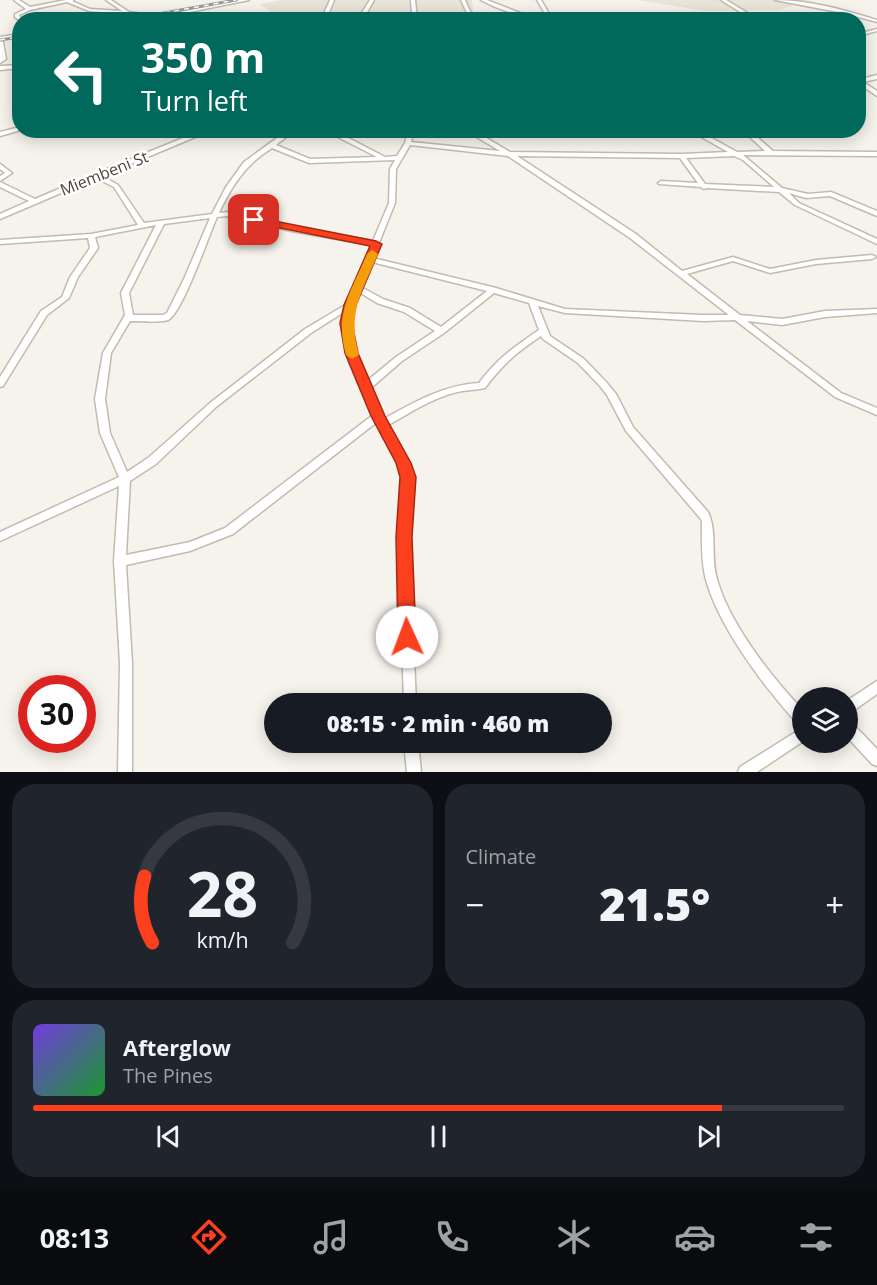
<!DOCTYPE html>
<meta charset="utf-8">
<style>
body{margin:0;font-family:"Open Sans",sans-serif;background:#20242c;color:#f1f3f6;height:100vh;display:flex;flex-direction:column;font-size:22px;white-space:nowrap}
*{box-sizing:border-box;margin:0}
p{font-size:20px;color:#9ea1a6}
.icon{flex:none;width:33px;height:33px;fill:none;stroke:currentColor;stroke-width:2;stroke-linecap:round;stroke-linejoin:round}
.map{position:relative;height:772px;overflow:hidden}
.panel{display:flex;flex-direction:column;gap:12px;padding:12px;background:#0d0f14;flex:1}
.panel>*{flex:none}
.banner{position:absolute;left:12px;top:12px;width:854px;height:126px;border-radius:24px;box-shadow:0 3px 15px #0003;background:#00695c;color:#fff;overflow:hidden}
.controls{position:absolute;left:792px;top:687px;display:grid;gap:12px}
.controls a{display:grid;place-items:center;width:66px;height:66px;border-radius:50%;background:#171b24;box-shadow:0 3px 15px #0003;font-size:30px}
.speed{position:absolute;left:18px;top:675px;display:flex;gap:12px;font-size:30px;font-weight:700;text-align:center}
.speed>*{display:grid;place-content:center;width:78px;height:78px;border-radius:50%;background:#171b24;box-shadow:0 3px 15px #0003;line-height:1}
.speed .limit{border:9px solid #d22;background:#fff;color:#111}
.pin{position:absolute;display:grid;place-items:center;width:51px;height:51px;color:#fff;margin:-26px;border-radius:12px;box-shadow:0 3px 9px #0006}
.me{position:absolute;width:66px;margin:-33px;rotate:358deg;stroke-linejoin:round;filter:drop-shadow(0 0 4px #0008)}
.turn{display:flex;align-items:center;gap:21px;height:126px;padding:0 30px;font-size:27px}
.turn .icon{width:78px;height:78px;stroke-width:2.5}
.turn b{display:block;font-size:42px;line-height:51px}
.big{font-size:45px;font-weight:800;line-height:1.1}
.panel .widget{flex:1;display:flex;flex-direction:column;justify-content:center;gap:9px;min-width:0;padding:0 21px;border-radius:24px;background:#20242c}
.panel .dial{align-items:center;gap:0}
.dial svg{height:156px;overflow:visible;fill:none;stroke:#363941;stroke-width:7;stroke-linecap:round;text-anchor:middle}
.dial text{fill:#f1f3f6;stroke:none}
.song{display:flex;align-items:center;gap:18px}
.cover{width:72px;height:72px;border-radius:9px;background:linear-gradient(135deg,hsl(260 70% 55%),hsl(130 70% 35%))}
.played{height:6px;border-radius:3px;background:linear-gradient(90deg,#fc3f1d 85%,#363941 85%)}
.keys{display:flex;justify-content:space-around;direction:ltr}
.heat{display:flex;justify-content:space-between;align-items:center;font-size:33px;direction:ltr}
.panel .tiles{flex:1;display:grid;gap:12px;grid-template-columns:1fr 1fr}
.widget:last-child{grid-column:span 2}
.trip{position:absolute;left:264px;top:693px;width:348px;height:60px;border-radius:30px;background:#171b24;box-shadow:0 3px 15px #0003;font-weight:800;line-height:60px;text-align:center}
.menu{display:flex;height:96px;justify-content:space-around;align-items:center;background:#090b0e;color:#9ea1a6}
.menu .icon{width:42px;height:42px}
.menu .on{color:#fc3f1d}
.menu b{font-size:27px;color:#f1f3f6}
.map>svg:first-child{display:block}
.residential{fill:#eae5da}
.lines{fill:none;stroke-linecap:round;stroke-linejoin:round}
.street-casing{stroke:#c2bbae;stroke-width:3}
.street{fill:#fff;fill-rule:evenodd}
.rail-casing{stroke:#9a9a9a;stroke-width:3}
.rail{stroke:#fff;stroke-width:1.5;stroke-dasharray:5;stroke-linecap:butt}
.route{fill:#fc3f1d;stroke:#a42913;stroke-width:1.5}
.slow{fill:#f59e0b}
.labels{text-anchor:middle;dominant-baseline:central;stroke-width:5;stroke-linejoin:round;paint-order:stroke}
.far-street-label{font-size:16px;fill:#4b4439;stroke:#fff}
</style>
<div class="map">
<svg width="877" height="772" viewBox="0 0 877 772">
<rect width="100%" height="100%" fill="#f6f3ec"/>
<!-- residential -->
<g class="residential">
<polygon points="283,0 472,0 474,19 313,19 314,17 275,15 260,4"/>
<polygon points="638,0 807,0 780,10 705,11"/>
</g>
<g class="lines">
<defs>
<g id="street">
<polygon points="14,0 19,0 30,7 66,0 74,0 72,1 90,9 122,11 106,0 111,0 129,12 150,15 148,16 89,11 67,2 30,10 19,15 22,20 20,20 20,21 15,17 15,14 26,9"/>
<polygon points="240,0 249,0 150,20 138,20"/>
<polygon points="330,0 334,0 328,15 361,14 370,0 374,0 366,14 412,14 411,0 415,0 417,20 413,20 412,16 326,17 326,20 321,20"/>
<polygon points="461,0 465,0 470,11 478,20 473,20 466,11"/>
<path d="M 481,0 L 487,0 L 520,13 L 547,17 L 537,0 L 541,0 L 551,17 L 577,20 C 543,20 511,17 481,0 Z"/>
<polygon points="721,0 726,0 759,20 753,20"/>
<path d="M 775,0 C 810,0 844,10 877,20 L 877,22 L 844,13 L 818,20 L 808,20 L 838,12 Z"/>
<polygon points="877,29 877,31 858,36 858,34"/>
<polygon points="20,34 20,37 0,39 0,37"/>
<polygon points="0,41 3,42 6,59 0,63"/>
<polygon points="20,65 20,68 0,70 0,66"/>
<polygon points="858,68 861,70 861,79 877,75 877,79 863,82 877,91 877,96 858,83"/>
<polygon points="20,127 20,130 21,130 0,136 0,132"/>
<path d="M 203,130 L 212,130 L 102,176 L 118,185 L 144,223 L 212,214 L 226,187 L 244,162 L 288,130 L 295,130 L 276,145 L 310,159 L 377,157 L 324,130 L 333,130 L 385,157 L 397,156 L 405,143 L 408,130 L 414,130 L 411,142 L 500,151 L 465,130 L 473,130 L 510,152 L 682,154 L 728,152 L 689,130 L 697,130 L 737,152 L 765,151 L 742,130 L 749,130 L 773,151 L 877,152 L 877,156 L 743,155 L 782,188 L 808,194 L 831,192 L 877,211 L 877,216 L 830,196 L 806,198 L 789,193 L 799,203 L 877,239 L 877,244 L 795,205 L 779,192 L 707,188 L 704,189 L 701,187 L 659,184 L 658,183 L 661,181 L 698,183 L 680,158 L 517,156 L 636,234 L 682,271 L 733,257 L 770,269 L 816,260 L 872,255 L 876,257 L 872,259 L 816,264 L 770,273 L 733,261 L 687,274 L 740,315 L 782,319 L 825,311 L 877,309 L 877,313 L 825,317 L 782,325 L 747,321 L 841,393 L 877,408 L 877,415 L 835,397 L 735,320 L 703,321 L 565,313 L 538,306 L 550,336 L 584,359 L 606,382 L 616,394 L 633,427 L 708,512 C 717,531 711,554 716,575 C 726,619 771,677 802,709 L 802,724 L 797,723 C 764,687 716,623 705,576 C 701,558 702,539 702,521 L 700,518 L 626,431 L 607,395 L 600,386 L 578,363 L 543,339 L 541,336 C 517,352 503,364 485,388 C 476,390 466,390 457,392 C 432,398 410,413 388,425 L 409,463 L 413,478 L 409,537 L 416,704 L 404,704 L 399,537 L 403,478 L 399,463 L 377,422 L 233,534 L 190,551 L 126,565 L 132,663 L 132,772 L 118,772 L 120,663 L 114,561 L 119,486 L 0,541 L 0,532 L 119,477 L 100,433 L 95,399 L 103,353 L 125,315 L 121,293 L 156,225 L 95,237 L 98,248 L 78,277 L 69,298 L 47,315 L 3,386 L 0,387 L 0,377 L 41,311 L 62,297 L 70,277 L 90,248 L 88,238 L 0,244 L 0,240 L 91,234 L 138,225 L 114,187 L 96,178 L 0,219 L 0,214 L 29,201 L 0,187 L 0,182 L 35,199 L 94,174 ZM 410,145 L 508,156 L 630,238 L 729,315 L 703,315 L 565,309 L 496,288 L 373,258 L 395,203 L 396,169 ZM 272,148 L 309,163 L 395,160 L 390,169 L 389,203 L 373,241 L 291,227 L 228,212 L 219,213 C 232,185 246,164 272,148 ZM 734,156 L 743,160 L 774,187 L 705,184 L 686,158 ZM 228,216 L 291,231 L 371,245 L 347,304 L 305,329 L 210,403 L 148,458 L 127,472 L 110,433 L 105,399 L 111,353 L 130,321 C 140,321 159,323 168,320 C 182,314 209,235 217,217 ZM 210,218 L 184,279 L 167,313 L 163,315 L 133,315 L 129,293 L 164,224 ZM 372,262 L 487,291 L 441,327 L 410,308 L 383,299 L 361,287 ZM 359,292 L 377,303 L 404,312 L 435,331 L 396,357 L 367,381 C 353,347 344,329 359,292 ZM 494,293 L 529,303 L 539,330 C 514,347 498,358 479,383 C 444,385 414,402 384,419 L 371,388 L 402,361 L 444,333 ZM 344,312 C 336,347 360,384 373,415 L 225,528 L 190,542 L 126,555 L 130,481 L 156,464 L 216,407 L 311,333 Z"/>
<polygon points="0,164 12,173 0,181 0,176 5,173 0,169"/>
<polygon points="877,681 877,694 853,711 848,713 848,700"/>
<polygon points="848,722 853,724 877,749 877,766 872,764 848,738"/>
<polygon points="802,728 802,742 757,772 738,772 740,767"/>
<polygon points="404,742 418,742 421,772 407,772"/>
</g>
</defs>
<!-- street casing -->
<use href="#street" class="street-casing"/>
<!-- street -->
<use href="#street" class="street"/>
<defs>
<g id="rail">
<polyline points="125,20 236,0"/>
<polyline points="0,40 20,37"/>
</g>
</defs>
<!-- rail casing -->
<use href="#rail" class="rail-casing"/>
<!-- rail -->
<use href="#rail" class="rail"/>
</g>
<!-- route -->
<polygon class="route" points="254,217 376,241 382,244 356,305 352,323 358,353 385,416 411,463 416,477 412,537 416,637 413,643 407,646 401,643 398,637 396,537 400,477 396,463 371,416 345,353 340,323 344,305 370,246 250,222 249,220"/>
<!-- slow -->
<path class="slow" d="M 372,250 L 378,254 C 362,292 347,313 359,355 L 352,359 L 346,355 C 334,313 351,292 367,254 Z"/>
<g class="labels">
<!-- far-street labels -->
<g class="far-street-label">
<text transform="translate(104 173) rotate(-22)">Miembeni St</text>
</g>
</g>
</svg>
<div class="controls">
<a><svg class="icon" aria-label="layers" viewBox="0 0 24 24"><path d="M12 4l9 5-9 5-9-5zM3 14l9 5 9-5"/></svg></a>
</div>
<div class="speed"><div class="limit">30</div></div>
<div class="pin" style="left:254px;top:220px;background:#d93025"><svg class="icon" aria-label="arrive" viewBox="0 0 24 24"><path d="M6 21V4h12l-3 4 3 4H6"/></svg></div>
<svg class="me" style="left:407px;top:637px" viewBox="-20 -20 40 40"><circle r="19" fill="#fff"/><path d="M0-13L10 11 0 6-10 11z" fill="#fc3f1d"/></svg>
<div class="trip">08:15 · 2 min · 460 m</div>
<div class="banner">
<div class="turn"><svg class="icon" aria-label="left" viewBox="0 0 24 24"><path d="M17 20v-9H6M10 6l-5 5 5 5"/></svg><div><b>350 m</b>Turn left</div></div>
</div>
</div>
<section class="panel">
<div class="tiles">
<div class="widget dial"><svg viewBox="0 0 100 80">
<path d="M14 69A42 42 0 1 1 86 69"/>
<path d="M14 69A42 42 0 0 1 10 35" stroke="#fc3f1d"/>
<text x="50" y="56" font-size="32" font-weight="700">28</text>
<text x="50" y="72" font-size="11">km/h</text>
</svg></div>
<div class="widget"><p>Climate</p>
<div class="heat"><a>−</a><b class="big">21.5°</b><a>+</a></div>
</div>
<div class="widget">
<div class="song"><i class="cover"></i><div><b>Afterglow</b><p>The Pines</p></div></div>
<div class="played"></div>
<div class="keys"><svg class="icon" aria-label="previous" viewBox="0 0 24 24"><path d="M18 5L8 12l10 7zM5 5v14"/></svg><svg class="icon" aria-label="pause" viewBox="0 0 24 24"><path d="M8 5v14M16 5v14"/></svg><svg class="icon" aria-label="next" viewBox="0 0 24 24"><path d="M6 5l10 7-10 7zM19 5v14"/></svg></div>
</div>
</div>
</section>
<nav class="menu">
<b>08:13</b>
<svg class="icon on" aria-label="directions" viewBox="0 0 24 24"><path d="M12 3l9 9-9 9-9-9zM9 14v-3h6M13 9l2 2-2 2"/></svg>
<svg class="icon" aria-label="music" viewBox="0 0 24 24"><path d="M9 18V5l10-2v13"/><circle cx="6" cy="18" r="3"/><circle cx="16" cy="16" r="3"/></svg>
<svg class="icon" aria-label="phone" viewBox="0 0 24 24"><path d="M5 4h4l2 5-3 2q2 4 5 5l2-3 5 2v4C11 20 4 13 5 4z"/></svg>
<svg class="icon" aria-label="climate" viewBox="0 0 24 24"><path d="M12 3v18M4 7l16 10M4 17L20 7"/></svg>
<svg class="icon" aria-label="car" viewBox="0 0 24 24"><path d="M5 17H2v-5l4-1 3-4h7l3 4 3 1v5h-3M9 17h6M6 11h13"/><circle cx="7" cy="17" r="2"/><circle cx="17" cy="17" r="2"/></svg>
<svg class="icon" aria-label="filters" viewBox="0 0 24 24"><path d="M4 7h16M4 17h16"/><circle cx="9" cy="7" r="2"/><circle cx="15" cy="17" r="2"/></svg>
</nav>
